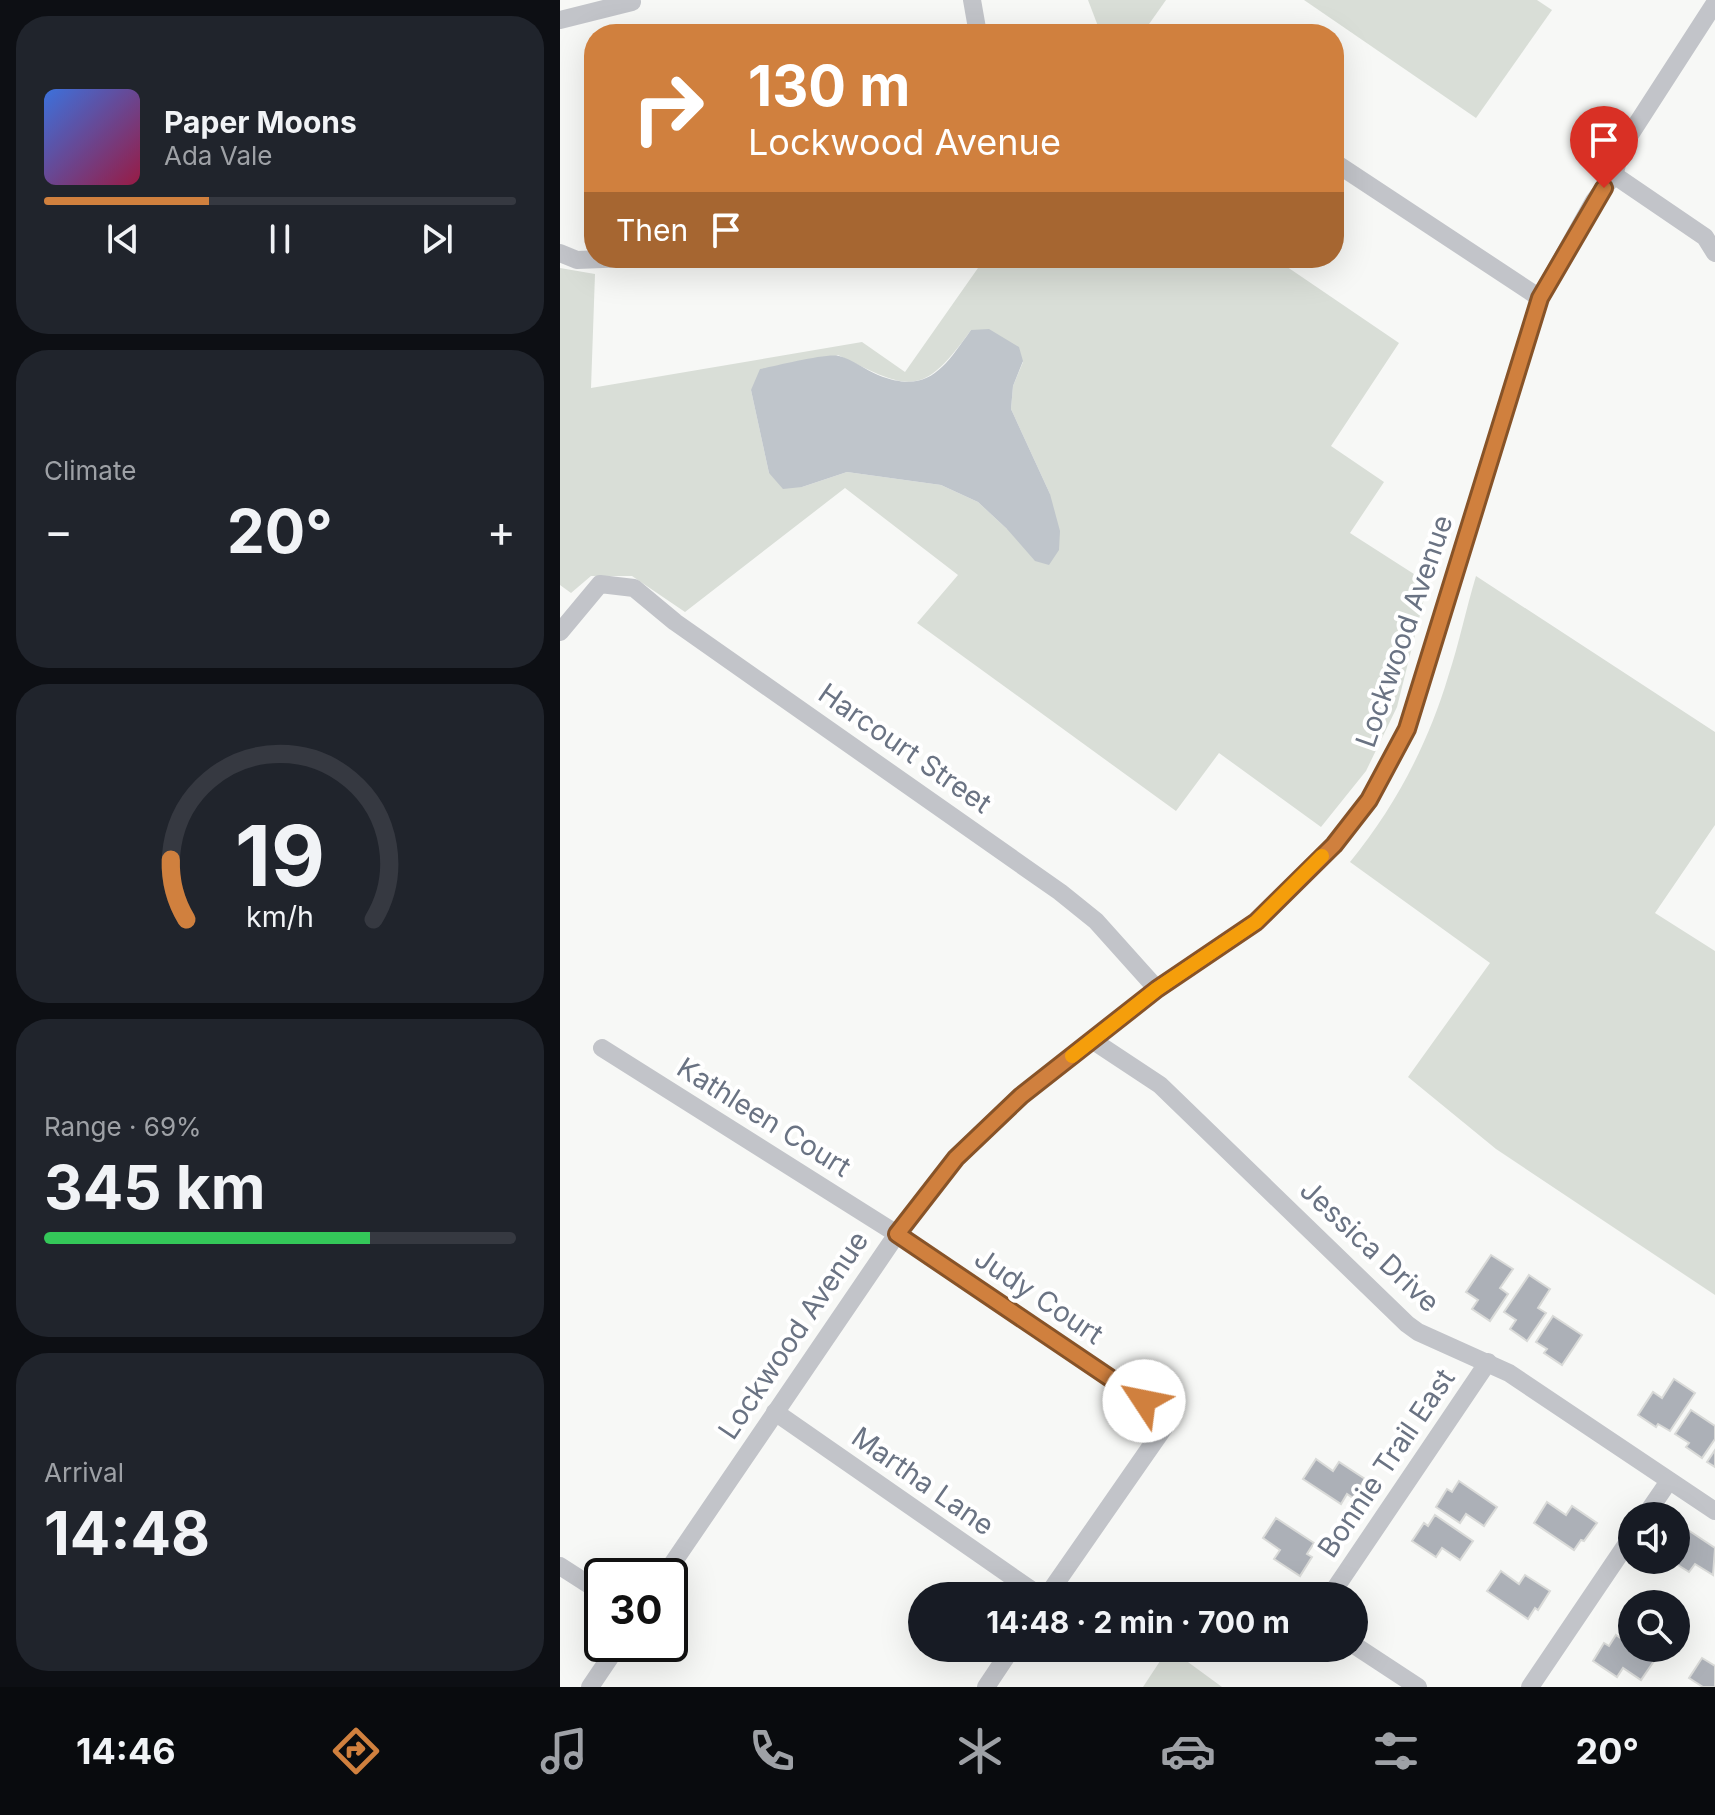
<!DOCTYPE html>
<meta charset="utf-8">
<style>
body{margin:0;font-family:Inter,sans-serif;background:#20242c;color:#f1f3f6;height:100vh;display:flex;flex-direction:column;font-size:30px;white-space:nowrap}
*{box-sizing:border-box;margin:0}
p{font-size:26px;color:#9ea1a6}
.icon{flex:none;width:44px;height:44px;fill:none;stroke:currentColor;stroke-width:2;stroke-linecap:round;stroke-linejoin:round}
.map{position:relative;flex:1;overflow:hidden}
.drawer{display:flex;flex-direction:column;gap:16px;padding:16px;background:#0d0f14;width:560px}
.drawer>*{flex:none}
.guide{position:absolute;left:24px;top:24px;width:760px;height:244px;border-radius:32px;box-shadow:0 8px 32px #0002;background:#d0803e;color:#fff;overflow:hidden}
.controls{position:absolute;left:1058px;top:1502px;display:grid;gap:16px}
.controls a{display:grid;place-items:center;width:72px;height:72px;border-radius:50%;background:#171b24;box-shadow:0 8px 32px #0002;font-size:40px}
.speed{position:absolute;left:24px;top:1558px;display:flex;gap:16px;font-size:40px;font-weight:700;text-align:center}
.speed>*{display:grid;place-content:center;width:104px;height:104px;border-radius:50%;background:#171b24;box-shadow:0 8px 32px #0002;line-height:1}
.speed .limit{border:4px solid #111;border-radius:12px;background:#fff;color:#111}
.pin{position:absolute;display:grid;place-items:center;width:68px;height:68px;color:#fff;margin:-82px -34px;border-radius:50% 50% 50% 0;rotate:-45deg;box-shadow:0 0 8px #0007}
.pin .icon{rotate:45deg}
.me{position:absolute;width:88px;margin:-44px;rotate:304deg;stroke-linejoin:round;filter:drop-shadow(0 0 6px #0008)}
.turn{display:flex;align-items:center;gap:28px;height:168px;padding:0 32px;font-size:36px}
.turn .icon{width:104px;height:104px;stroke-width:2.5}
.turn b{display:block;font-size:56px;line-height:68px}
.then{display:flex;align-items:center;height:76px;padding:0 32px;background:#0003;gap:16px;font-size:30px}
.big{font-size:60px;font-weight:700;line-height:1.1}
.drawer .tile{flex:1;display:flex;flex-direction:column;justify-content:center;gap:12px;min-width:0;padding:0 28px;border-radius:32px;background:#20242c}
.drawer .dial{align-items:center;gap:0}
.dial svg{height:208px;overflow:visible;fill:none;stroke:#363941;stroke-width:7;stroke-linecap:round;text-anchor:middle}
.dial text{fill:#f1f3f6;stroke:none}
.song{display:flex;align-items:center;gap:24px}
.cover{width:96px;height:96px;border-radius:12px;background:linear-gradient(135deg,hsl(220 70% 55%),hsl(340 70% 35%))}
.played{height:8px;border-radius:4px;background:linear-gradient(90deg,#d0803e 35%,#363941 35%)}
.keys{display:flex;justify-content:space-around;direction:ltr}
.heat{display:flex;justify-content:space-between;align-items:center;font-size:44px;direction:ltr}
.charge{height:12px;border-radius:6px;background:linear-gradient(90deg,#34c759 69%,#363941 0)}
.trip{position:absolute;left:348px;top:1582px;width:460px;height:80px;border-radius:40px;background:#171b24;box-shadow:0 8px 32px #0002;font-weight:700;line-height:80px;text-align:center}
.tab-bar{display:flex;height:128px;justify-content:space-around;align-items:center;background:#090b0e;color:#9ea1a6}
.tab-bar .icon{width:56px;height:56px}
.tab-bar .selected{color:#d0803e}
.tab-bar b{font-size:36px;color:#f1f3f6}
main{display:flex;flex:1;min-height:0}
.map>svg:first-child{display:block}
.green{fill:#d9ded7;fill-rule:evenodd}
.water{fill:#bfc5cb}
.building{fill:#acb0b7;stroke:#d9dad8;stroke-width:2}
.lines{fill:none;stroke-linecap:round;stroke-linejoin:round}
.minor{stroke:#c2c4c9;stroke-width:18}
.route-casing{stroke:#875328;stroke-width:20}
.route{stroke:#d0803e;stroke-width:14}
.slow{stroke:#f59e0b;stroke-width:14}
.labels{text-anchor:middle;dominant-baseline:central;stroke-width:8;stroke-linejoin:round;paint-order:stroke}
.street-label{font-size:28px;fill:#6a7383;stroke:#fff}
</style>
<main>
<section class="drawer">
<div class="tile">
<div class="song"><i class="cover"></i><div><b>Paper Moons</b><p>Ada Vale</p></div></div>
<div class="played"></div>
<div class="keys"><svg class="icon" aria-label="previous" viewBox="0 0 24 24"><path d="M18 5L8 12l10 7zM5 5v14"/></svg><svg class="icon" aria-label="pause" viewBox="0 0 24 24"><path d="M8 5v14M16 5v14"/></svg><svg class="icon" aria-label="next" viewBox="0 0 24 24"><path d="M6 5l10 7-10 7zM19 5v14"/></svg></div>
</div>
<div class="tile"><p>Climate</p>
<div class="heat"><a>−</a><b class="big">20°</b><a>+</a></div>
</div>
<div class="tile dial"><svg viewBox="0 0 100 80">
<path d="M14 69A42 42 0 1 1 86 69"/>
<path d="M14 69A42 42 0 0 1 8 46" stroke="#d0803e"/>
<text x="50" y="56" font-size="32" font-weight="700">19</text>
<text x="50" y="72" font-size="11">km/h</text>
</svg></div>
<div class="tile"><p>Range · 69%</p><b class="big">345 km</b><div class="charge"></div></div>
<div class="tile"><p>Arrival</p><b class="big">14:48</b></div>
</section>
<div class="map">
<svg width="1155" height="1687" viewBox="0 0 1155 1687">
<rect width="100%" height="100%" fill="#f7f8f6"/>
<!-- green -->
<g class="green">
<polygon points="528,0 606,0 582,34 541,34"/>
<polygon points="744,0 977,0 992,10 916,118"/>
<path d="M 425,258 L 714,258 L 839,343 L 771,446 L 824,482 L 790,533 L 868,583 L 837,707 L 806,771 L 761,827 L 659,753 L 616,811 L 357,623 L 398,575 L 285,488 L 125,612 L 72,576 L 31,576 L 11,593 L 0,585 L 0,268 L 35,274 L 31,388 L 302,342 L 345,372 ZM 411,330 L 463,362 L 453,386 L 451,409 L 490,494 L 447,529 L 418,502 L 381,485 L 287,472 L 242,487 L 209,473 L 191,390 L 278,355 C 349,390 362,399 411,330 Z"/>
<path d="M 916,576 L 1155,732 L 1155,825 L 1095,913 L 1155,951 L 1155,1295 L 936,1149 L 848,1077 L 930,963 L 790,862 C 835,807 868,744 888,677 C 899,644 906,609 916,576 Z"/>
<polygon points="617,1654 662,1687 583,1687 604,1655"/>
</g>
<!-- water -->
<path class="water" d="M 429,329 L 459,347 L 463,361 L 453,386 L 451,409 L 490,494 L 500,531 L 499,550 L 489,565 L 475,561 L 447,529 L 418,502 L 381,485 L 287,472 L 242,487 L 223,489 L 209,473 L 191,390 L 200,369 C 216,366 266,353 279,356 C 292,359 305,370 318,375 C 368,395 384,368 411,330 Z"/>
<!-- building -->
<g class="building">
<polygon points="931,1255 953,1269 940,1288 948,1294 930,1321 912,1309 918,1300 906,1292"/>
<polygon points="969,1275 990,1289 978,1308 986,1313 967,1341 950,1329 956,1320 944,1312"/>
<polygon points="993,1316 1022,1335 1002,1365 984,1353 987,1349 976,1342"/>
<polygon points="1114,1379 1135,1393 1110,1431 1098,1424 1096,1427 1078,1415 1093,1392 1102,1398"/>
<polygon points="1131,1410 1155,1426 1155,1439 1142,1458 1126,1447 1129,1443 1115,1434"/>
<polygon points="1155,1450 1155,1467 1147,1462"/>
<polygon points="756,1459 773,1471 779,1462 805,1479 793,1498 787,1494 781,1504 743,1479"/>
<polygon points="899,1481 937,1507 924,1526 906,1514 900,1523 876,1507 887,1489 892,1492"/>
<polygon points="987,1502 1006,1515 1012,1506 1037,1523 1024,1541 1021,1540 1014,1550 974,1523"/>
<polygon points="875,1515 913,1541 900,1560 882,1548 876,1557 852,1541 864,1523 868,1526"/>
<polygon points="716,1518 754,1543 747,1554 752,1557 740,1576 714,1559 720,1550 703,1538"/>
<polygon points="1128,1530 1155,1548 1153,1575 1135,1564 1129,1572 1110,1560 1116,1560 1116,1537 1121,1540"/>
<polygon points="941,1571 959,1584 965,1575 990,1591 978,1610 975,1608 968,1619 927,1591"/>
<polygon points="1056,1635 1094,1661 1081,1680 1063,1668 1057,1677 1033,1661 1044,1643 1049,1646"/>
<polygon points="1142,1658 1155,1666 1155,1687 1143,1687 1129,1678"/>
</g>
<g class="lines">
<!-- minor -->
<g class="minor">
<polyline points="412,0 418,34"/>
<polyline points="0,20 72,2"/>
<polyline points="774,162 980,298"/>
<polyline points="1054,175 1145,237 1155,253"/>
<polyline points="0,253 17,260 68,258"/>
<polyline points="0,632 40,584 74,588 115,622 500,892 536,921 597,989"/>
<polyline points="532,1040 600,1085 847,1324 858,1332 949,1373 1155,1511"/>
<polyline points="42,1048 337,1234 610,1419 487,1596"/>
<polyline points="215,1412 480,1596"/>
<polyline points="1085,1516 1109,1481"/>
<polyline points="0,1566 42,1593"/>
<polyline points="104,1576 337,1234 396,1158 461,1096 532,1040 597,989 696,922 774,845 809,800 847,729 980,298 1034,201 1054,175 1062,147 1155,3"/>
<polyline points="770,1596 928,1362"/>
<polyline points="794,1645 858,1687"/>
<polyline points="30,1687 59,1644"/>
<polyline points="426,1687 452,1648"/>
<polyline points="970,1687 1072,1536"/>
</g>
</g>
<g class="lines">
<defs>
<polyline id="route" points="584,1401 337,1234 396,1158 461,1096 597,989 696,922 774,845 809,800 847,729 980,298 1044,188"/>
</defs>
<!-- route casing -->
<use href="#route" class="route-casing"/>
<!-- route -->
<use href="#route" class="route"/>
<!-- slow -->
<polyline class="slow" points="512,1056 597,989 696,922 762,856"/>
</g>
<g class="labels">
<!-- street labels -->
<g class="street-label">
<text transform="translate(844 631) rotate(-71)">Lockwood Avenue</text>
<text transform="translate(345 748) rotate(35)">Harcourt Street</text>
<text transform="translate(204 1117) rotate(32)">Kathleen Court</text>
<text transform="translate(810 1246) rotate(43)">Jessica Drive</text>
<text transform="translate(479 1296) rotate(34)">Judy Court</text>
<text transform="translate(233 1335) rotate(-56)">Lockwood Avenue</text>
<text transform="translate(826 1463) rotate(-56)">Bonnie Trail East</text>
<text transform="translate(363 1481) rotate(35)">Martha Lane</text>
</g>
</g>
</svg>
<div class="controls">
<a><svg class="icon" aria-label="sound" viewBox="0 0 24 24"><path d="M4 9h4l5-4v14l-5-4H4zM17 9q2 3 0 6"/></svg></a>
<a><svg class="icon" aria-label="search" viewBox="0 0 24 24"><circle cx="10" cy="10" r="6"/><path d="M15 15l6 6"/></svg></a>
</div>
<div class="speed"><div class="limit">30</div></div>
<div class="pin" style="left:1044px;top:188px;background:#d93025"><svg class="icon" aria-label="arrive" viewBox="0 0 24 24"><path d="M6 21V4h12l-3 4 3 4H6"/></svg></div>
<svg class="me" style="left:584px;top:1401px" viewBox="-20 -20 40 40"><circle r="19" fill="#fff"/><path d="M0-13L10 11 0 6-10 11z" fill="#d0803e"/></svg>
<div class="trip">14:48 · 2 min · 700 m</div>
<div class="guide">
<div class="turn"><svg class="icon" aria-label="right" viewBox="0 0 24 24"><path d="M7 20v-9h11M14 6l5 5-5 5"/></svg><div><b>130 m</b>Lockwood Avenue</div></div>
<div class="then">Then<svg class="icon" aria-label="arrive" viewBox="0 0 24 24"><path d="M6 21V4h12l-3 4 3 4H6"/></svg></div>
</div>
</div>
</main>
<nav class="tab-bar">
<b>14:46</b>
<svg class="icon selected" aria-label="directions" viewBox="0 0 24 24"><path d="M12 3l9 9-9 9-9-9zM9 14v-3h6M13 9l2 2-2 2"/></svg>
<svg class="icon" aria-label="music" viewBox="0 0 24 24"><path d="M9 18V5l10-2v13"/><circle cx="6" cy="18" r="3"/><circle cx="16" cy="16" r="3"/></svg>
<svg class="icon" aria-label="phone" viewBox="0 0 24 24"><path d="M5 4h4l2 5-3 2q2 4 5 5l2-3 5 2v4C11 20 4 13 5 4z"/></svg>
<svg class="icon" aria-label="climate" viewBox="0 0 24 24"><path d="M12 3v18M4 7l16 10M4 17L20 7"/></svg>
<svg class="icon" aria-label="car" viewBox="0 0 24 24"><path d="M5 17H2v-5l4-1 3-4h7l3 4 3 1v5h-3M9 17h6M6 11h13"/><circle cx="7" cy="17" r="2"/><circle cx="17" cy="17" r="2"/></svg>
<svg class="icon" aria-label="filters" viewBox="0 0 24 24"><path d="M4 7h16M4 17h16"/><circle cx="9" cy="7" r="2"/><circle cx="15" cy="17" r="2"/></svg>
<b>20°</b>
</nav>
